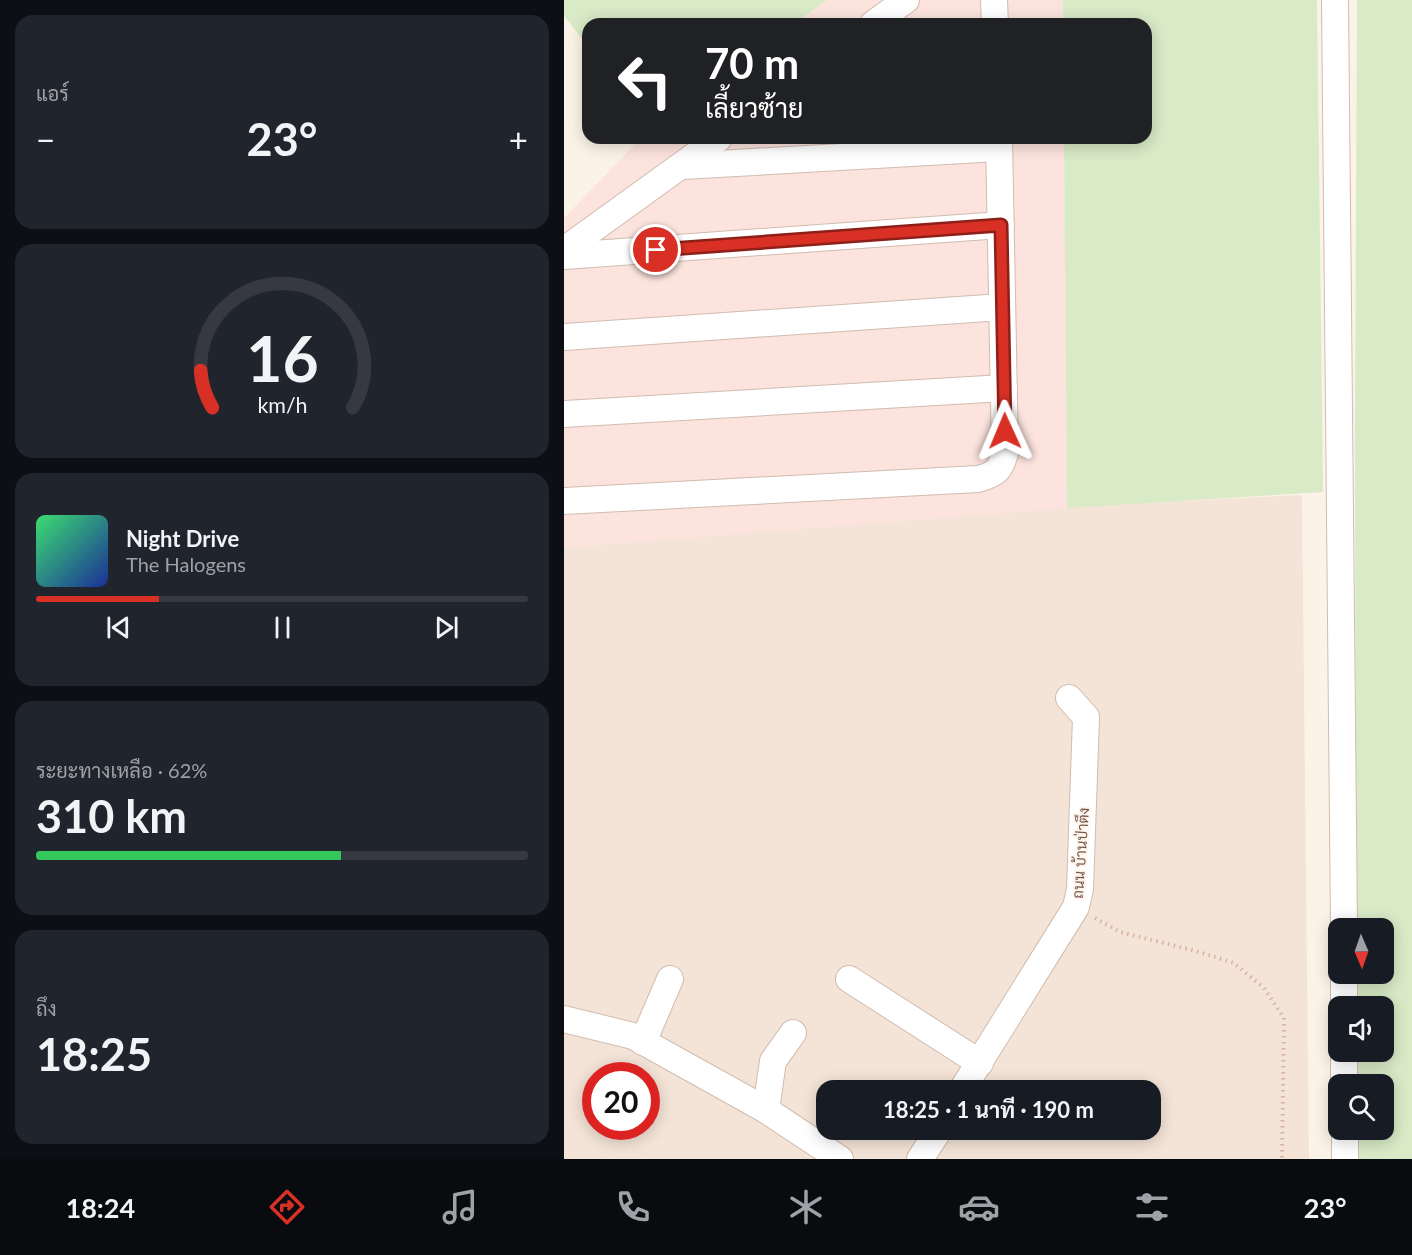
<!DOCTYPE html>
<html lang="th">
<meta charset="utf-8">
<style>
body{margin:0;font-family:Lato,Sarabun,sans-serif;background:#20242c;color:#f1f3f6;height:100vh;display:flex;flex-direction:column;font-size:22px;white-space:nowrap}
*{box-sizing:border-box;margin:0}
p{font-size:20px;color:#9ea1a6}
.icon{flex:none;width:33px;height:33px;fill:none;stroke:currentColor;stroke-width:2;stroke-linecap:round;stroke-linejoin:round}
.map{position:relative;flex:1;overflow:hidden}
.drawer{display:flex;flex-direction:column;gap:15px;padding:15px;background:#0d0f14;width:564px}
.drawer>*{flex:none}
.banner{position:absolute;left:18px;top:18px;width:570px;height:126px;border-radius:18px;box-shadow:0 3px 15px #0003;background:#202124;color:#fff;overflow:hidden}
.needle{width:39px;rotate:178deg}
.buttons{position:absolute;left:764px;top:918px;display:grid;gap:12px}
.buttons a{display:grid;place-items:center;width:66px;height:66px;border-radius:12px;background:#171b24;box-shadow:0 3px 15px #0003;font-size:30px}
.speed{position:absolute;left:18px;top:1062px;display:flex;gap:12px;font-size:30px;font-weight:700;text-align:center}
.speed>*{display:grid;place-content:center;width:78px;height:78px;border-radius:50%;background:#171b24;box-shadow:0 3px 15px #0003;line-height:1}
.speed .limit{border:9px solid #d22;background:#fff;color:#111}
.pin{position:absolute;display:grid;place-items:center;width:51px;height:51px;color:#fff;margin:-26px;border:3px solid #fff;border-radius:50%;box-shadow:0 2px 6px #0007}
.me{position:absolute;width:66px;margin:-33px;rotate:359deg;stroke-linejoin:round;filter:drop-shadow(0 0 4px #0008)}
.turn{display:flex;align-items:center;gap:21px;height:126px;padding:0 24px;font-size:27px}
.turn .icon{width:78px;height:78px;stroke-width:2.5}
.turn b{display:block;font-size:42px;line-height:51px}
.big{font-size:45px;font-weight:700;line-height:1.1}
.drawer .widget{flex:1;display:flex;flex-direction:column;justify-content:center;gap:9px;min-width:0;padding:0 21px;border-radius:18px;background:#20242c}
.drawer .dial{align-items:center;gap:0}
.dial svg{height:156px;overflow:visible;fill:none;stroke:#363941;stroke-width:7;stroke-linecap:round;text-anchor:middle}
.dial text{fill:#f1f3f6;stroke:none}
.song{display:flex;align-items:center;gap:18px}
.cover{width:72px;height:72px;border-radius:9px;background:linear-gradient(135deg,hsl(140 70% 55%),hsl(230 70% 35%))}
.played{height:6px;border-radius:3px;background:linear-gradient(90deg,#d93025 25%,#363941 25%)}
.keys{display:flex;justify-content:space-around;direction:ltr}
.heat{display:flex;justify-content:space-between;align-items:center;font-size:33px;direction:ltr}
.charge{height:9px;border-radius:4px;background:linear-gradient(90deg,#34c759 62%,#363941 0)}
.trip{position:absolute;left:252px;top:1080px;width:345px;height:60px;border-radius:18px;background:#171b24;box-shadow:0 3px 15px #0003;font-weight:700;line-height:60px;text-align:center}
.menu{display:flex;height:96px;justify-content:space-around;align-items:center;background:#090b0e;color:#9ea1a6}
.menu .icon{width:42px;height:42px}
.menu .current{color:#d93025}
.menu b{font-size:27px;color:#f1f3f6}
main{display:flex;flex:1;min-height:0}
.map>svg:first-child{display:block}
.residential{fill:#f4e4d7;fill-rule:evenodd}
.commercial{fill:#fce3dd}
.green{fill:#d8eac6}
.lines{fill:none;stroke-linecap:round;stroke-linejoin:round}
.minor-casing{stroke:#d1bcb0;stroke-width:28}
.path{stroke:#d7b3a3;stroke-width:4;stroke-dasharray:1.5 4.5;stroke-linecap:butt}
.minor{stroke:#fff;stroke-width:26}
.route-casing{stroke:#8d1f18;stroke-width:15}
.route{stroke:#d93025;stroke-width:10}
.labels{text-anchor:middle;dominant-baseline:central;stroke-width:4.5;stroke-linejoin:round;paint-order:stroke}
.street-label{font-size:15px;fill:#77584c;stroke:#fff7ef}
</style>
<main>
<section class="drawer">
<div class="widget"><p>แอร์</p>
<div class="heat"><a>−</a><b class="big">23°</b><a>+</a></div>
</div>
<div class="widget dial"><svg viewBox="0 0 100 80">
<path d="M14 69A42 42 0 1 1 86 69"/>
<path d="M14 69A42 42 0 0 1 8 50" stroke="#d93025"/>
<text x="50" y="56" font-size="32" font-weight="700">16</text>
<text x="50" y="72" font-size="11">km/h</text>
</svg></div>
<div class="widget">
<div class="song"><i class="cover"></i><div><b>Night Drive</b><p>The Halogens</p></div></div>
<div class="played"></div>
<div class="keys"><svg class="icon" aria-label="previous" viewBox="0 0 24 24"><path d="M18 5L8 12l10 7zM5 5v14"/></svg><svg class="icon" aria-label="pause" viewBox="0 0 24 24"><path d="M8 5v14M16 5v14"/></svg><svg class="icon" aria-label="next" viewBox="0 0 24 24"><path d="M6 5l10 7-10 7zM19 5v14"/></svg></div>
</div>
<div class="widget"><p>ระยะทางเหลือ · 62%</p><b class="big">310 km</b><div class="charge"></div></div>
<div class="widget"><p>ถึง</p><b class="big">18:25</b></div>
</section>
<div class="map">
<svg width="848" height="1159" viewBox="0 0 848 1159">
<rect width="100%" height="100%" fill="#fcf3e8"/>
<!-- residential -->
<path class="residential" d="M 738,495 L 745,1159 L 0,1159 L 0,532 ZM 32,1076 L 82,1076 L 82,1126 L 32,1126 ZM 262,1090 L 586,1090 L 586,1130 L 262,1130 Z"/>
<!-- commercial -->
<g class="commercial">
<polygon points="263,0 499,0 499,24 230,24"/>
<polygon points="77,138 500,138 503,508 0,548 0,218"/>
</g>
<!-- green -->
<g class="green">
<polygon points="0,0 263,0 230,24 24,24 24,46 0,16"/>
<polygon points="499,0 753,0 759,492 503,508 500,138 582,138 582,24 499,24"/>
<polygon points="793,0 848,0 848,1159 795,1159 794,1130 819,1130 819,1084 793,1084 793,1052 819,1052 819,1006 792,1006 792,974 819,974 819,928 792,928 791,430"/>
</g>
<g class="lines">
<defs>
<g id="minor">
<polyline points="430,0 431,24"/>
<polyline points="771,0 780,928"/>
<polyline points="309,24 342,0"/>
<polyline points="119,166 435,148"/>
<polyline points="0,250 155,138"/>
<polyline points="0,256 437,225"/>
<polyline points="0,337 438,307"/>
<polyline points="0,414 440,388"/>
<path d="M 0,501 L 414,479 C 432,474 436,471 441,453 L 435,138"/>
<polyline points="780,974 780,1006"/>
<polyline points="285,979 416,1063"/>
<polyline points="0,1019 69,1036 202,1110 276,1159"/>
<polyline points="79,1042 106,979"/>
<polyline points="780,1052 780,1084"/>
<polyline points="398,1090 512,907 516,889 522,717 505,698"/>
<polyline points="202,1110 209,1061 229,1033"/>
<polyline points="781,1130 781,1159"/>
<polyline points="356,1159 375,1130"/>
</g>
</defs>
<!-- minor casing -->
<use href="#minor" class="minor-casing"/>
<!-- path -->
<polyline class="path" points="531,918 556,932 632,951 670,963 700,988 720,1018 718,1159"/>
<!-- minor -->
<use href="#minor" class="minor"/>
</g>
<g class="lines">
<defs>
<polyline id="route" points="92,250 437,225 441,431"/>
</defs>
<!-- route casing -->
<use href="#route" class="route-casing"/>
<!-- route -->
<use href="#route" class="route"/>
</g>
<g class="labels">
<!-- street labels -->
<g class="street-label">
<text transform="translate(516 853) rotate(-86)">ถนน บ้านป่าตึง</text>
</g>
</g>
</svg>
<div class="buttons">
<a><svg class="needle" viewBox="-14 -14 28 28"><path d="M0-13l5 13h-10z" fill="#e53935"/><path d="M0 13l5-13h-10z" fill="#9ea1a6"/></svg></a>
<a><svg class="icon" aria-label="sound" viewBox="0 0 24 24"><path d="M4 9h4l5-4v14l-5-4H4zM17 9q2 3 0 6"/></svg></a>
<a><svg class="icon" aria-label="search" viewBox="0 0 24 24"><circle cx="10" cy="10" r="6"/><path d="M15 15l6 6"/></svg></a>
</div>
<div class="speed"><div class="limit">20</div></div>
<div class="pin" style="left:92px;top:250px;background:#d93025"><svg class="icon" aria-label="arrive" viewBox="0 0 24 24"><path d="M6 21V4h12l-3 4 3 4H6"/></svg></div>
<svg class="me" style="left:441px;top:431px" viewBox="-20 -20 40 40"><path d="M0-17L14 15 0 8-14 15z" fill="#d93025" stroke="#fff" stroke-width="4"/></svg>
<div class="trip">18:25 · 1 นาที · 190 m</div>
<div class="banner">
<div class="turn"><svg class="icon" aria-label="left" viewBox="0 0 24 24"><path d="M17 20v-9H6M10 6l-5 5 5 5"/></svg><div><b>70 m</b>เลี้ยวซ้าย</div></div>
</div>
</div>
</main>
<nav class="menu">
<b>18:24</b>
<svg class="icon current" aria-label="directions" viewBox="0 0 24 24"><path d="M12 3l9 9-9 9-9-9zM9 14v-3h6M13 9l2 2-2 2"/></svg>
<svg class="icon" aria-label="music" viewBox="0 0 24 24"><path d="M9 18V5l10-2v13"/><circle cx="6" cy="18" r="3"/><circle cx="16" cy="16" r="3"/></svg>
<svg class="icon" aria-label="phone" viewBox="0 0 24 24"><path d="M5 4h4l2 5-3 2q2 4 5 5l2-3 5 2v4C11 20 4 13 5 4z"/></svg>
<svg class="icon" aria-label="climate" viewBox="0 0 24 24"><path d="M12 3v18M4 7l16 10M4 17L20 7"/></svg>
<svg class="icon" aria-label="car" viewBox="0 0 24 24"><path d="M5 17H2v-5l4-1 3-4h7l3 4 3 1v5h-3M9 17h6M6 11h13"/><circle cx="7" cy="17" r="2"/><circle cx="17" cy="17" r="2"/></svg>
<svg class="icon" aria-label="filters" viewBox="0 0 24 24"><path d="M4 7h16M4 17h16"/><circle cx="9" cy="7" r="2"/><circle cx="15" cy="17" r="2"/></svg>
<b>23°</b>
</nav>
